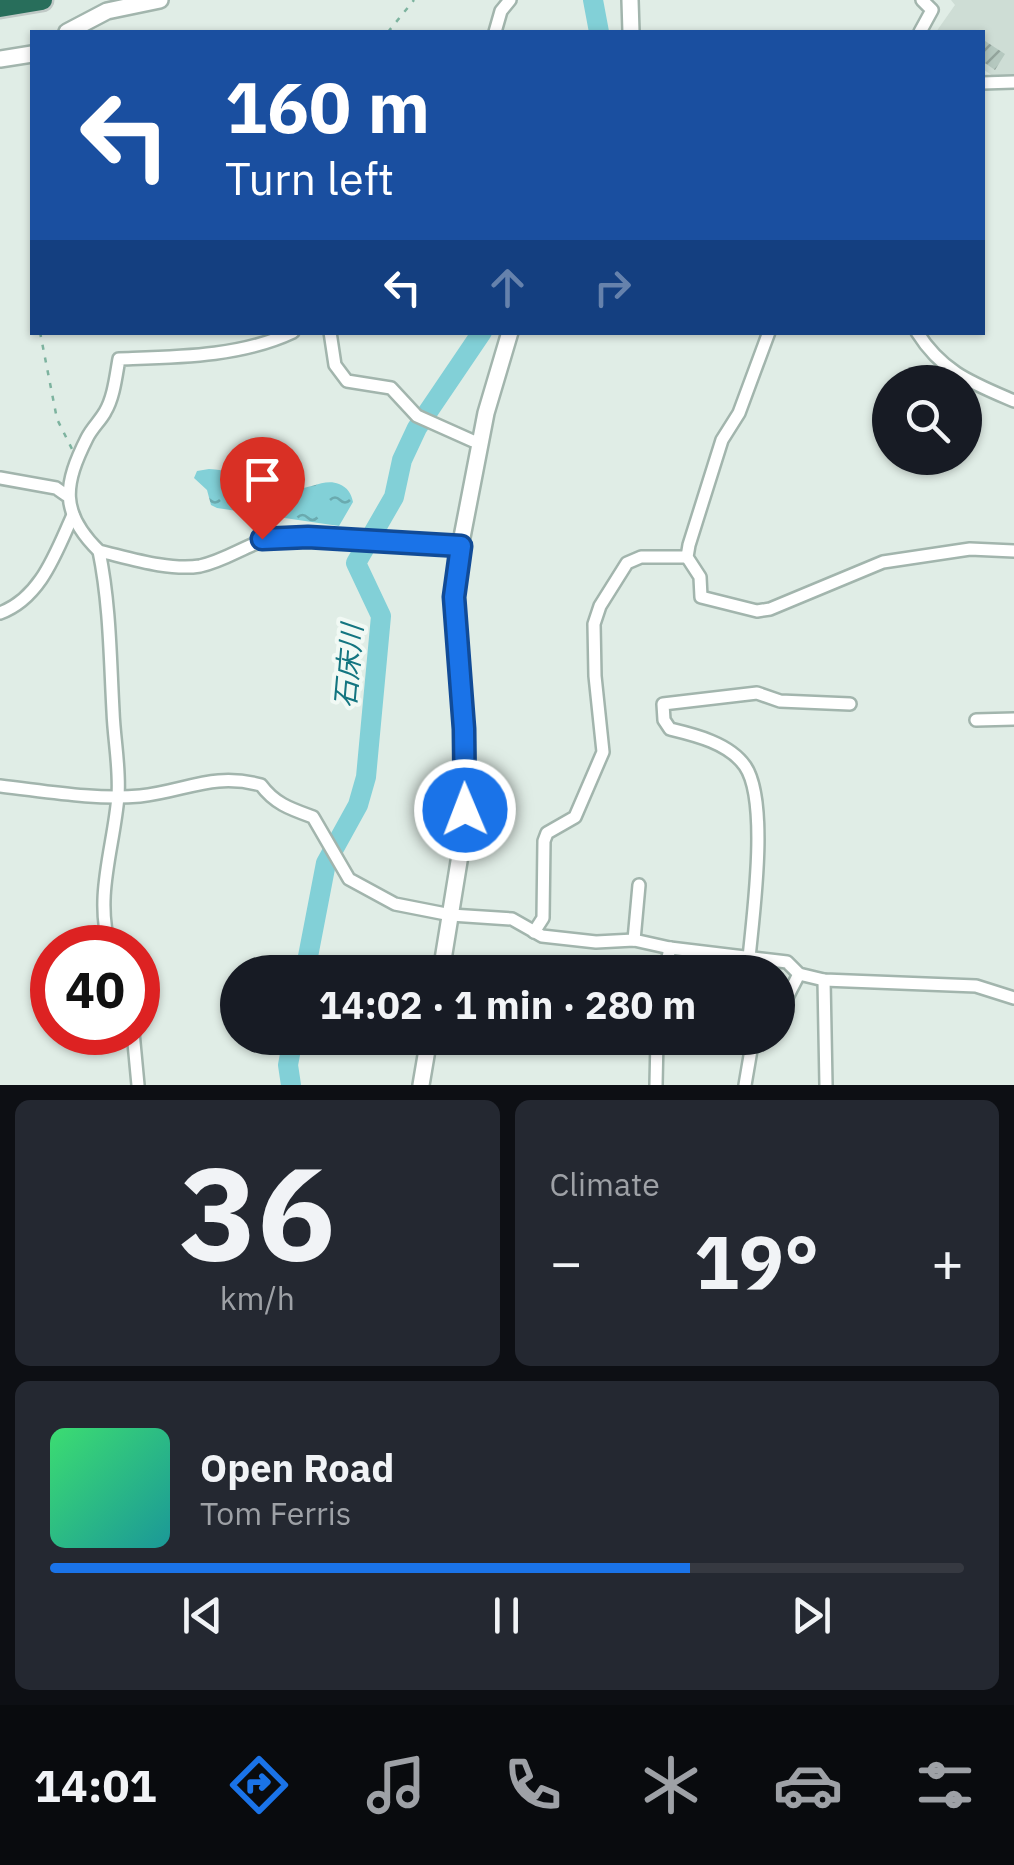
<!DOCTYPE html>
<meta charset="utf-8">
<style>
body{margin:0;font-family:"IBM Plex Sans","Noto Sans JP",sans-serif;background:#242831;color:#f1f3f6;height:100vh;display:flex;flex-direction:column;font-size:38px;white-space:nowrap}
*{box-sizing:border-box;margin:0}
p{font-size:32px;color:#9ea1a6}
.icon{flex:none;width:55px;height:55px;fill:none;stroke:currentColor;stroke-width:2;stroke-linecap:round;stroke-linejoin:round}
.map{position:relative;height:1085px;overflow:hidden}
.sheet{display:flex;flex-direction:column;gap:15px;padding:15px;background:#0d0f14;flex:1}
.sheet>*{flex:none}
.hud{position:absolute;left:30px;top:30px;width:955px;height:305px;border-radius:0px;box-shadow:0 2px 8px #0004;background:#1a4fa0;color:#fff;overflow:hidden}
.fabs{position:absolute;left:872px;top:365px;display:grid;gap:20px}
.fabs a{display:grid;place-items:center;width:110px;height:110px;border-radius:50%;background:#171b24;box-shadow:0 2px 8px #0004;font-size:50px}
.speed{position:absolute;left:30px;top:925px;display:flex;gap:20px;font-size:50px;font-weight:700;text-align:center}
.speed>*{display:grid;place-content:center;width:130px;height:130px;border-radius:50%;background:#171b24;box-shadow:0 2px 8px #0004;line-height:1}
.speed .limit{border:15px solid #d22;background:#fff;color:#111}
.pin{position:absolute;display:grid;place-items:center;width:85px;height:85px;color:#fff;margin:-102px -42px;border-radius:50% 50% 50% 0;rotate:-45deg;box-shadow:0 0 10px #0007}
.pin .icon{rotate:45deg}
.me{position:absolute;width:110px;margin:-55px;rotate:359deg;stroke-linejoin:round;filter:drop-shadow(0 0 8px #0008)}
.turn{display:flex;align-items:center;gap:35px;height:210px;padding:0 30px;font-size:45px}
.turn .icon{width:130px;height:130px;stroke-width:2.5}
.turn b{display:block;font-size:70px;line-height:85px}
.lanes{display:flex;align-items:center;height:95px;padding:0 30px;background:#0003;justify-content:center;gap:50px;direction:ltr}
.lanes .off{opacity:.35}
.big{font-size:75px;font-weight:700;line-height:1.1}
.sheet .tile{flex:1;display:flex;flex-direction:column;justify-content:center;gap:15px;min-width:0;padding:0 35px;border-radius:15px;background:#242831}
.sheet .dial{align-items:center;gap:0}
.dial b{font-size:130px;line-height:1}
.song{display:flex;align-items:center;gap:30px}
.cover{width:120px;height:120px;border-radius:15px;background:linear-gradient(135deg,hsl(140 70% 55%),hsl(180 70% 35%))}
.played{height:10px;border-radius:5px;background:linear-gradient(90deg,#1a73e8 70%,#363941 70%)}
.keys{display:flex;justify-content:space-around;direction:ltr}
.heat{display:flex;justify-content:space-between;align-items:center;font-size:55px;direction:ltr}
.sheet .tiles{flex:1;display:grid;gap:15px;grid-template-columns:1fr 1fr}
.tile:last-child{grid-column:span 2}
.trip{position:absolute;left:220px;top:955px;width:575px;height:100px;border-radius:50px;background:#171b24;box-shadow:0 2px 8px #0004;font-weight:700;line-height:100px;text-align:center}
.menu{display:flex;height:160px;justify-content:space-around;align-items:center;background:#090b0e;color:#9ea1a6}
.menu .icon{width:70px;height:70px}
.menu .on{color:#1a73e8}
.menu b{font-size:45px;color:#f1f3f6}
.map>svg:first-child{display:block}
.built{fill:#ceddd5}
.water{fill:url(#water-ripples)}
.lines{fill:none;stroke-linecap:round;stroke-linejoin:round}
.river{stroke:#82d0d7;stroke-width:20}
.building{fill:url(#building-hatch)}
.minor-casing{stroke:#a2b5ad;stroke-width:16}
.tertiary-casing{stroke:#a2b5ad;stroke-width:20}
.motorway-casing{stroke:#c0c9c6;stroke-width:25}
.path{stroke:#7db39f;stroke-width:2.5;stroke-dasharray:5 8;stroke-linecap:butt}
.minor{stroke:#fff;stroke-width:11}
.tertiary{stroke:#fff;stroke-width:15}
.motorway{stroke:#286e5b;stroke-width:20}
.route-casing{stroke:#114b97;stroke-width:25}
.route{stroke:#1a73e8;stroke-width:18}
.labels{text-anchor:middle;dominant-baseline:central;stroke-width:8;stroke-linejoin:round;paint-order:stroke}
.water-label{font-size:28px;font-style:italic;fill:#137580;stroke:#f1f9f4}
</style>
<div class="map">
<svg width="1014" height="1085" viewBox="0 0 1014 1085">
<defs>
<pattern id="water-ripples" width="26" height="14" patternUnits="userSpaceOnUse" patternTransform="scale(2.5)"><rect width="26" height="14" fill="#82d0d7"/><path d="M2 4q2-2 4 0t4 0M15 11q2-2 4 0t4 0" fill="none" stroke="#6aaaaf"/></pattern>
<pattern id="building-hatch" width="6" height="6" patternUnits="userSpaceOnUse" patternTransform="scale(2.5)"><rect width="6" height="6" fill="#b5c8bf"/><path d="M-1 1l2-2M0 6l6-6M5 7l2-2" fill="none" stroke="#93a49c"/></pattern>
</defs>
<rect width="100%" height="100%" fill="#e0ede6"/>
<!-- built -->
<polygon class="built" points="951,0 1014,0 1014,76 994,77 983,69 982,32 936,32 955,5"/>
<!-- water -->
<path class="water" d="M 209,469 C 239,470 264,486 293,489 C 309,490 324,478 339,484 C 348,488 351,493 353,502 L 339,526 L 217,508 L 211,505 L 207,490 L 194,478 L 197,471 Z"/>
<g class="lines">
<!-- river -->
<g class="river">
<polyline points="593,0 599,32"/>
<polyline points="305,972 326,863 358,805 366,777 381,616 356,563 394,497 402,460 417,428 482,332"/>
<polyline points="291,1085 288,1065 293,1038"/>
</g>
</g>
<!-- building -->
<polygon class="building" points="982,39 1005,54 995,70 982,61"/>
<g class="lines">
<defs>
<g id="minor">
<polyline points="495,32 501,11 510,0"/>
<polyline points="920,32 932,10 922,0"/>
<polyline points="982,83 1014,82"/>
<path d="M 293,332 C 240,357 177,357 119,359 C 116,375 114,397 105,412 C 100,421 92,428 87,438 C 64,484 59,512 99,551 C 129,558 169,571 200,566 C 229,560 252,540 281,536 L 461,546"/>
<polyline points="330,332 335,365 347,381 391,388 417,416 473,441"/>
<polyline points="769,332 739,413 722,440 689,545 687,557 700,577 701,597 757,611 770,609 883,562 970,549 1014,551"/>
<path d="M 917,332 C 942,372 972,383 1014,401"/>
<polyline points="0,478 56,488 66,495"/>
<path d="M 99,551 C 110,605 110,657 113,711 C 114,740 120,767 118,796 C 114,847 94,897 110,948"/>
<path d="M 0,613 C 41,598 56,552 73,515"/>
<polyline points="976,720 1014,719"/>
<path d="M 0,786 C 45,791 94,800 140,796 C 186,791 213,772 261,785 C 275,804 291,809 313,817 L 349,879 L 395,904 L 451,915 L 512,919 L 542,936 L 596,942 L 634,940 L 670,948 L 787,962 L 799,974 L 824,980 L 976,986 L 1014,998"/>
<polyline points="534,932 543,918 544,841 547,833 575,817 603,752 595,676 594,624 600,606 627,563 641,557 687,557"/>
<polyline points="634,940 639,885"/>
<path d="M 749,958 C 753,915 769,801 745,766 C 729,743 695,735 670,729 L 664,720 L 663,704 L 757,693 L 780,701 L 850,704"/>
<polyline points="665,972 670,948"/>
<polyline points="824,980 826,1085"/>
<polyline points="778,1015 799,974"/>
<polyline points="133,1032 138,1085"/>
<polyline points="656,1085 657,1038"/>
<polyline points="745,1085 751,1050 761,1038"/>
</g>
<g id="tertiary">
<polyline points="630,0 631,32"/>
<polyline points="67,32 107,11 160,0"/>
<polyline points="0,59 32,54"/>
<polyline points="441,972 461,849 465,809 464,729 454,597 457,563 486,413 510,332"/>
<polyline points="421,1085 429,1038"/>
</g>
<polyline id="motorway" points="0,7 42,0"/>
</defs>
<!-- minor casing -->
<use href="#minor" class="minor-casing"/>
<!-- tertiary casing -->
<use href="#tertiary" class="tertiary-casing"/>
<!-- motorway casing -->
<use href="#motorway" class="motorway-casing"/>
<!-- path -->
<g class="path">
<polyline points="388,32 414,0"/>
<polyline points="40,332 57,419 72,449"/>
</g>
<!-- minor -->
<use href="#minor" class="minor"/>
<!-- tertiary -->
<use href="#tertiary" class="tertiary"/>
<!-- motorway -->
<use href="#motorway" class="motorway"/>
</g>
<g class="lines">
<defs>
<polyline id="route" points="262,539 308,537 461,546 454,597 464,729 465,810"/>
</defs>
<!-- route casing -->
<use href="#route" class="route-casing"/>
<!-- route -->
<use href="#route" class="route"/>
</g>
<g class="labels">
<!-- water labels -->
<g class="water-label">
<text transform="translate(348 666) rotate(-85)">石床川</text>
</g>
</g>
</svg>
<div class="fabs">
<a><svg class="icon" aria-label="search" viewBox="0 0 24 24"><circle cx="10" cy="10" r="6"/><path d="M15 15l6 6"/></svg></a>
</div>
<div class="speed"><div class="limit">40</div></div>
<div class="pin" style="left:262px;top:539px;background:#d93025"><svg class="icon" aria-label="arrive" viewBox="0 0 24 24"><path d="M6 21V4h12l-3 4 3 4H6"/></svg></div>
<svg class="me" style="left:465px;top:810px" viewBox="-20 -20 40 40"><circle r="17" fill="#1a73e8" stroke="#fff" stroke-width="3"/><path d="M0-11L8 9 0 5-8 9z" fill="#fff"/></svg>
<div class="trip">14:02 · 1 min · 280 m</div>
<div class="hud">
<div class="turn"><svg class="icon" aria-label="left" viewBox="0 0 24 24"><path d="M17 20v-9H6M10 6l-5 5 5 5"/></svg><div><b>160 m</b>Turn left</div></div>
<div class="lanes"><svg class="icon" aria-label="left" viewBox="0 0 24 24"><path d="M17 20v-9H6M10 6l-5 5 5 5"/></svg><svg class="icon off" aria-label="ahead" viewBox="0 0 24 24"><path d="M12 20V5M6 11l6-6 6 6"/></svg><svg class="icon off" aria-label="right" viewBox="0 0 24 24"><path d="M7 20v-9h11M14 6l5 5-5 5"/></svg></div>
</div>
</div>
<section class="sheet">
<div class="tiles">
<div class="tile dial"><b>36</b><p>km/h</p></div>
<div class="tile"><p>Climate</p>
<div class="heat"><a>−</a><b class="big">19°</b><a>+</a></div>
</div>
<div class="tile">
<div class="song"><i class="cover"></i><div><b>Open Road</b><p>Tom Ferris</p></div></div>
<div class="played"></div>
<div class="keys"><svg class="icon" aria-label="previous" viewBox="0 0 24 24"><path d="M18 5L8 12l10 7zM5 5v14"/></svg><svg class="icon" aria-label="pause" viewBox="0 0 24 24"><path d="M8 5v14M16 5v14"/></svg><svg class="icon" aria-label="next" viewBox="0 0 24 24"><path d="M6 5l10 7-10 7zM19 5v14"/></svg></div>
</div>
</div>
</section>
<nav class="menu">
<b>14:01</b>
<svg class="icon on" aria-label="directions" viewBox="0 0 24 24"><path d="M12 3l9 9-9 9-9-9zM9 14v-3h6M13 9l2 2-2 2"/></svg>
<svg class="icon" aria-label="music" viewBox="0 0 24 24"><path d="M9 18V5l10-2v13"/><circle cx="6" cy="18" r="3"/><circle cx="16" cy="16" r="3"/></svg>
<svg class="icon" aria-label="phone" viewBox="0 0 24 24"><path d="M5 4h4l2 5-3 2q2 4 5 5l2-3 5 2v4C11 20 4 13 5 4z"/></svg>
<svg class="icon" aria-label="climate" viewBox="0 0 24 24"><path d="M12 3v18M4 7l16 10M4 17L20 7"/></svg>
<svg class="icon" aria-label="car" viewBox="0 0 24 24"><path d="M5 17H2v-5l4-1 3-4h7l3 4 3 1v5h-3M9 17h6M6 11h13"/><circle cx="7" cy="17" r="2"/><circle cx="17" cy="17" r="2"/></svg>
<svg class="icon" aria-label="filters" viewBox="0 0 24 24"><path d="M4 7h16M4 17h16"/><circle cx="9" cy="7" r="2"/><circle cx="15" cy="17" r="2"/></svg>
</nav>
